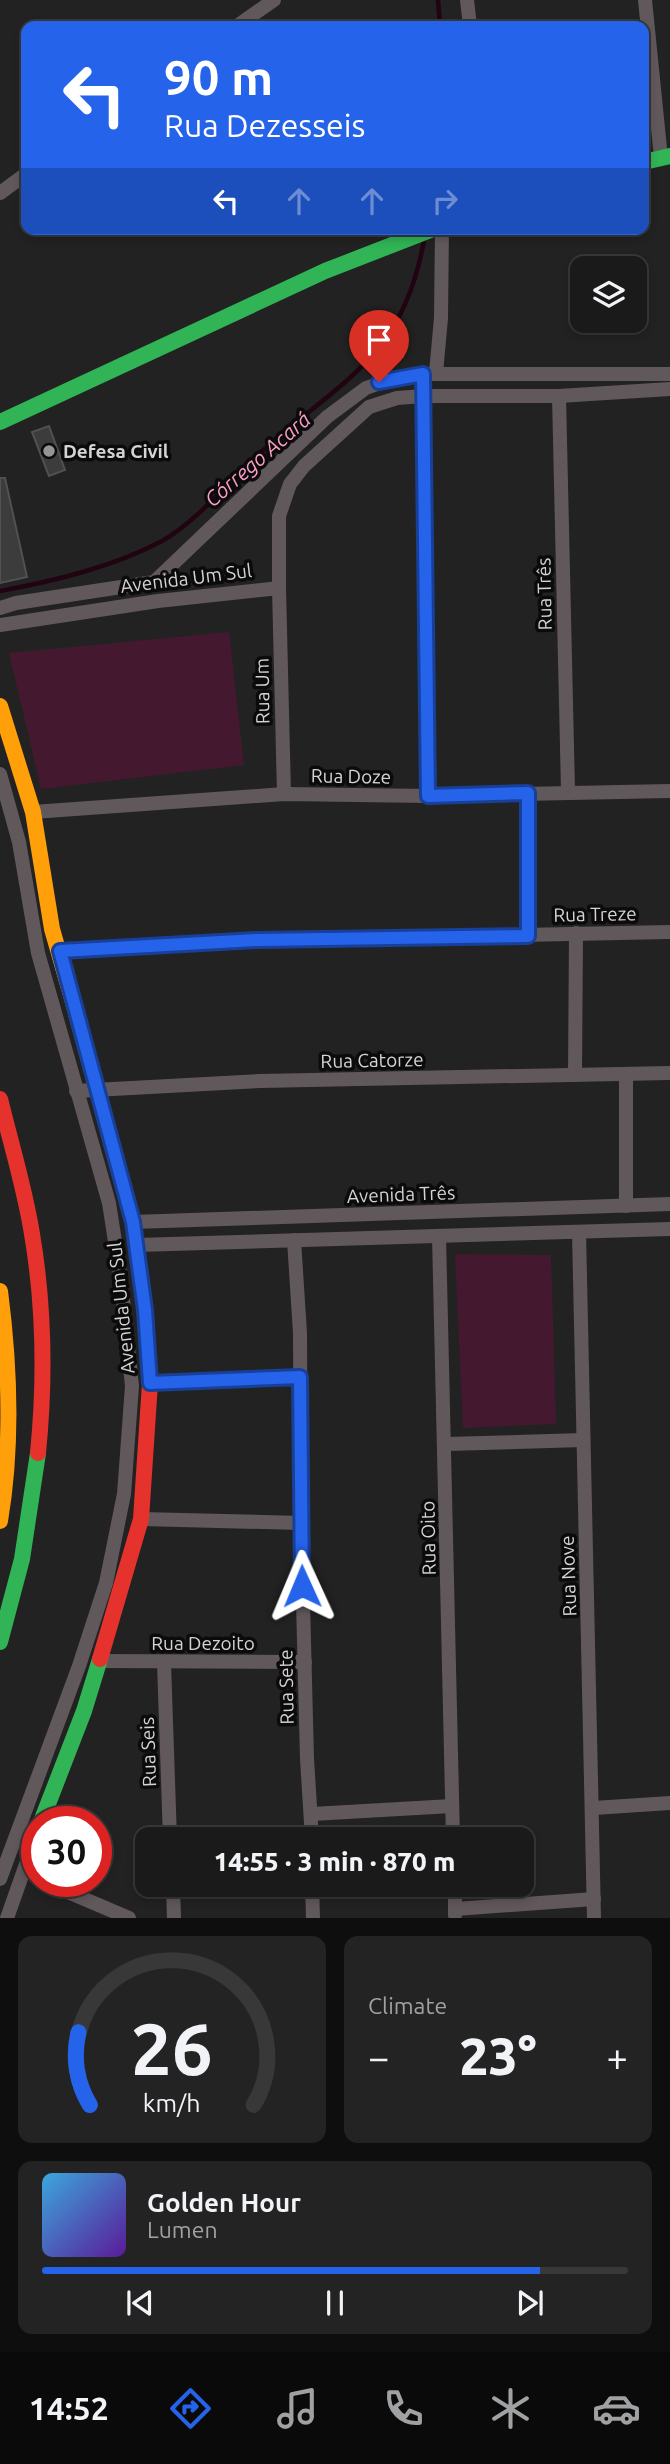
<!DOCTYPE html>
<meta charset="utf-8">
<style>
body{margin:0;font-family:Ubuntu,sans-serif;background:#232323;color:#f1f3f6;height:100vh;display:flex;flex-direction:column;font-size:26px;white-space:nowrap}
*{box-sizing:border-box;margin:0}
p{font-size:23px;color:#9fa1a2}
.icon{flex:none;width:38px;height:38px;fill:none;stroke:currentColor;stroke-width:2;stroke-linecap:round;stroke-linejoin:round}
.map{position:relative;height:1918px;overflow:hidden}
.side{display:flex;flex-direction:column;gap:18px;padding:18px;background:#0e0e0e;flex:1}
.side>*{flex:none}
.banner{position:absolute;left:21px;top:21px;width:628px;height:214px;border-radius:14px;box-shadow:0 4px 10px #0003,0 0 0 2px #383839;background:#2563eb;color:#fff;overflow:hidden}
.tools{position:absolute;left:570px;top:256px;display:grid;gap:14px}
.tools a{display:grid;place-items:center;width:77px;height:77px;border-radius:14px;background:#1a1a1a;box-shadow:0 4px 10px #0003,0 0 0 2px #383839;font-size:35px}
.speed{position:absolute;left:21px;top:1806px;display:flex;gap:14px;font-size:35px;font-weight:700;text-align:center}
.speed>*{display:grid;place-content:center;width:91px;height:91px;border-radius:50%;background:#1a1a1a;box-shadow:0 4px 10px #0003,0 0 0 2px #383839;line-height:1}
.speed .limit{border:10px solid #d22;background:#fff;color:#111}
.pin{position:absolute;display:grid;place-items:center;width:60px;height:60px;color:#fff;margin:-72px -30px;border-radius:50% 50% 50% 0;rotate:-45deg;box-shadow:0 0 7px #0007}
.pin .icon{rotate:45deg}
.me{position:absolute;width:77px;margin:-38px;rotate:359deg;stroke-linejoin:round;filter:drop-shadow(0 0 5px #0008)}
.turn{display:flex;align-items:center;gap:24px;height:147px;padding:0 28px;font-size:32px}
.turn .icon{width:91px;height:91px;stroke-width:2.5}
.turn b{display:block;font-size:49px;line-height:60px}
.lanes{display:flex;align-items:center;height:66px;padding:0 28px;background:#0003;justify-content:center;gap:35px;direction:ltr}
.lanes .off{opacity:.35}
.big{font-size:52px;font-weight:800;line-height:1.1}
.side .card{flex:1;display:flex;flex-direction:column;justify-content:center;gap:10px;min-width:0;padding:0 24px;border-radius:14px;background:#232323}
.side .dial{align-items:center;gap:0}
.dial svg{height:182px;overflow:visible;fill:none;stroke:#383839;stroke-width:7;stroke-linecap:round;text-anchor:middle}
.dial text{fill:#f1f3f6;stroke:none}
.song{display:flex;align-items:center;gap:21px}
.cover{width:84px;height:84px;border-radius:10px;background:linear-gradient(135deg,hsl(200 70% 55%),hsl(270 70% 35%))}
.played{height:7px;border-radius:4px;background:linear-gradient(90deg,#2563eb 85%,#383839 85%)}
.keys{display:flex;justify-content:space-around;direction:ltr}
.heat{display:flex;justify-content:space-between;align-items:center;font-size:38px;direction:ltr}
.side .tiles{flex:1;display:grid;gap:18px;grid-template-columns:1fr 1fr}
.card:last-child{grid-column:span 2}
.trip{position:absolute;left:135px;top:1827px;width:399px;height:70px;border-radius:14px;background:#1a1a1a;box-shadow:0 4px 10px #0003,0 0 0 2px #383839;font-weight:800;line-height:70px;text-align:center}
.menu{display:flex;height:112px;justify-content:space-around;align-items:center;background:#0a0a0a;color:#9fa1a2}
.menu .icon{width:49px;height:49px}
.menu .current{color:#2563eb}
.menu b{font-size:32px;color:#f1f3f6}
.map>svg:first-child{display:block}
.green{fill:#44192f}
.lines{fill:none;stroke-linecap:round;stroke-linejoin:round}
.stream{stroke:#210312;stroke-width:4.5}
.building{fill:#3c3c3c;stroke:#515151;stroke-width:2}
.street{stroke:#61585c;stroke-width:14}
.fast{stroke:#30b455;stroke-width:16}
.slow{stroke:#ff9f0a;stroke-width:16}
.jam{stroke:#e5322d;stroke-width:16}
.route-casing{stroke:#184099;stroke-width:18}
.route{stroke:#2563eb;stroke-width:12}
.poi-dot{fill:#969596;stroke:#0c0b0b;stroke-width:2.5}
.labels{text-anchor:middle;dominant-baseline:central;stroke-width:7;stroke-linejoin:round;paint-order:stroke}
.poi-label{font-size:19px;font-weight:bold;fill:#d5d3d4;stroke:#0c0b0b;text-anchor:start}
.street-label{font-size:19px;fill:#d5d3d4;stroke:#0c0b0b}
.water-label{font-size:21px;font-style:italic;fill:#fd9cc8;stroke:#0c0b0b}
</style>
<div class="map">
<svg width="670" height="1918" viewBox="0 0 670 1918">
<rect width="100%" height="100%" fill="#222"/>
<!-- green -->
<g class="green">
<polygon points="229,632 244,765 41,789 9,653"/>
<polygon points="455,1254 551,1255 556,1424 463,1428"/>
</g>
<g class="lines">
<!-- stream -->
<g class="stream">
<polyline points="438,0 440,26"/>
<path d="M 0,591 C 54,581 113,567 162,541 C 196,522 232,479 261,452 C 341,380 403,359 424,240"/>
</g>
</g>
<!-- building -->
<g class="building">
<polygon points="49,426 65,470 49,476 32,432"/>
<polygon points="0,478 5,478 27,577 0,583"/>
</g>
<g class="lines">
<!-- street -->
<g class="street">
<polyline points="467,0 470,26"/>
<polyline points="645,0 661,158"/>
<polyline points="237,26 274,0"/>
<polyline points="0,193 26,174"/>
<polyline points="436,373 441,318 442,229"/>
<polyline points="424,388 428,796"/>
<polyline points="559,396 568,791"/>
<polyline points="279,588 284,794"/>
<polyline points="0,608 16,603 154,582 327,417 366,388 392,379 423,374 670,374"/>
<polyline points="0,625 158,601 279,588 279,516 290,484 304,466 369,407 397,398 424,396 559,396 670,389"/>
<polyline points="0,774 19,842 38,953 109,1203 121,1280 132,1386 124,1494 106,1583 79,1666 0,1879"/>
<polyline points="528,793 528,936"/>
<polyline points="33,812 284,794 428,796 670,791"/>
<polyline points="60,951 257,940 670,932"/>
<polyline points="575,1075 576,933"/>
<polyline points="76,1091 260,1081 670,1073"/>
<polyline points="626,1206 626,1074"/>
<polyline points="133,1222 670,1204"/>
<polyline points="579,1232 594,1918"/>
<polyline points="439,1236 453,1839"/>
<polyline points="294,1240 300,1333 301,1523 307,1759 312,1839"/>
<polyline points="137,1245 670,1229"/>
<polyline points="150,1383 300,1377"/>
<polyline points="446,1444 583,1440"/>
<polyline points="141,1519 301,1523"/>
<polyline points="101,1661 305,1662"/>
<polyline points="164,1663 170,1839"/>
<polyline points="594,1808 670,1803"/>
<polyline points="312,1814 452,1806"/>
<polyline points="42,1881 129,1918"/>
<polyline points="173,1885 174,1918"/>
<polyline points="312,1885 313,1918"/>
<polyline points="455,1885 455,1915"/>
<polyline points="455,1909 594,1899"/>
<polyline points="7,1918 37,1833"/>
</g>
<!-- fast -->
<g class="fast">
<polyline points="644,162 670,156"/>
<polyline points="0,422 325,271 433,229"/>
<polyline points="71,995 133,1222 144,1304"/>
<polyline points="0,1642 22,1559 38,1453"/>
<polyline points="41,1822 84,1711 100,1659"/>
</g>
<!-- slow -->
<g class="slow">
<polyline points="0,706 33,812 52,929 71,995"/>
<path d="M 0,1291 C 10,1368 13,1444 0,1521"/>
</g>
<!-- jam -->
<g class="jam">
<path d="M 0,1099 C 11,1144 25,1189 32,1234 C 44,1305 45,1382 38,1453"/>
<polyline points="100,1659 141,1519 150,1383 144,1304"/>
</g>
</g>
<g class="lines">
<defs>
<polyline id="route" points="302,1586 300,1377 150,1383 145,1310 133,1222 60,951 257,940 528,936 528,793 428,796 423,374 379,382"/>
</defs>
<!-- route casing -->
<use href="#route" class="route-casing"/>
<!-- route -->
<use href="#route" class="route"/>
</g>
<!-- markers -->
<circle class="poi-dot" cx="49" cy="451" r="7"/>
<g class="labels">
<!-- poi labels -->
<g class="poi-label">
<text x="63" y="451">Defesa Civil</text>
</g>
<!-- street labels -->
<g class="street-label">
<text transform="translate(186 578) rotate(-7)">Avenida Um Sul</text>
<text transform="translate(544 594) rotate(-91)">Rua Três</text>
<text transform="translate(262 691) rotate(-91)">Rua Um</text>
<text transform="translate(351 776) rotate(1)">Rua Doze</text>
<text transform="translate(595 914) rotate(-1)">Rua Treze</text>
<text transform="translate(372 1060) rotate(-1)">Rua Catorze</text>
<text transform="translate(401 1194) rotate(-2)">Avenida Três</text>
<text transform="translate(121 1308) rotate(-96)">Avenida Um Sul</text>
<text transform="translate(428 1538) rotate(-91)">Rua Oito</text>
<text transform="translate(568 1576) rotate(-92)">Rua Nove</text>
<text x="203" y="1643">Rua Dezoito</text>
<text transform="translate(286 1687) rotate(-91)">Rua Sete</text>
<text transform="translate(148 1752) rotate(-92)">Rua Seis</text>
</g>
<!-- water labels -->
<g class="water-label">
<text transform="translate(257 459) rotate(-41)">Córrego Acará</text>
</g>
</g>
</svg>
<div class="tools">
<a><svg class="icon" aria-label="layers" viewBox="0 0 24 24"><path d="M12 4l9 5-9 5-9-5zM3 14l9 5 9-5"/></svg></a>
</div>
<div class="speed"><div class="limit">30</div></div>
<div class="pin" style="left:379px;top:382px;background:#d93025"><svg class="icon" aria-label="arrive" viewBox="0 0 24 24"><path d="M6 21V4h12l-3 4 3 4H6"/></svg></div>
<svg class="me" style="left:302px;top:1586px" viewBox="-20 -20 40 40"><path d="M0-17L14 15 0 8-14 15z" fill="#2563eb" stroke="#fff" stroke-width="4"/></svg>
<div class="trip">14:55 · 3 min · 870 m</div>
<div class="banner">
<div class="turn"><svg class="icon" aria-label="left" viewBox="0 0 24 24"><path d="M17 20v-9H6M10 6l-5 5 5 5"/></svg><div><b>90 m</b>Rua Dezesseis</div></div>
<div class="lanes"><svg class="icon" aria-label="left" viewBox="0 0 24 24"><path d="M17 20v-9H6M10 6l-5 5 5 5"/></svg><svg class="icon off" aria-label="ahead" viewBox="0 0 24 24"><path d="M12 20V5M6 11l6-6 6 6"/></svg><svg class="icon off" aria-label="ahead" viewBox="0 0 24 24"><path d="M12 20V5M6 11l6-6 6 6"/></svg><svg class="icon off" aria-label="right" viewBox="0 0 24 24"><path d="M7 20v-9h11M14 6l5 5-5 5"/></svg></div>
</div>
</div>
<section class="side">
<div class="tiles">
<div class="card dial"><svg viewBox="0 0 100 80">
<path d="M14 69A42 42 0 1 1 86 69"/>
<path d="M14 69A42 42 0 0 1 9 37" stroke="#2563eb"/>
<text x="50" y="56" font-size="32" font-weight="700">26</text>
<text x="50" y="72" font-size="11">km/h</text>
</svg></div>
<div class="card"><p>Climate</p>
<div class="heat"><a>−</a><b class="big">23°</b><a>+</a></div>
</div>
<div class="card">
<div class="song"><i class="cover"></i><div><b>Golden Hour</b><p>Lumen</p></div></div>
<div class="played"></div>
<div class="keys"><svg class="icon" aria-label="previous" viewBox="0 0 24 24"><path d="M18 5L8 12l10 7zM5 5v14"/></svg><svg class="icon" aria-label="pause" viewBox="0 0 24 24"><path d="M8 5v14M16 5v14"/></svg><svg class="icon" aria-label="next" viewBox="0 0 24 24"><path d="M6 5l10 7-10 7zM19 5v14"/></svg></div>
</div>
</div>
</section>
<nav class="menu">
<b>14:52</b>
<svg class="icon current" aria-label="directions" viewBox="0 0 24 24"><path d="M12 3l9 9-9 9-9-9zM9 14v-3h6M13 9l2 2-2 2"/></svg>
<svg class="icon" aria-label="music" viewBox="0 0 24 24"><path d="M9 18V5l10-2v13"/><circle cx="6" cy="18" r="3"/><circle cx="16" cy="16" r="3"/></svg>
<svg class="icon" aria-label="phone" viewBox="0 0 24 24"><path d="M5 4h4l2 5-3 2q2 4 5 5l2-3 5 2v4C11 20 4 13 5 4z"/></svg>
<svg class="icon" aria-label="climate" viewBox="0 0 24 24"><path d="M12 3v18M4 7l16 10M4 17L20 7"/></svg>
<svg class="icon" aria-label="car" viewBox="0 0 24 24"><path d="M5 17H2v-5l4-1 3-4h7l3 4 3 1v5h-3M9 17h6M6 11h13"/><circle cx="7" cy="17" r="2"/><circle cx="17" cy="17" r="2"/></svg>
</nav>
